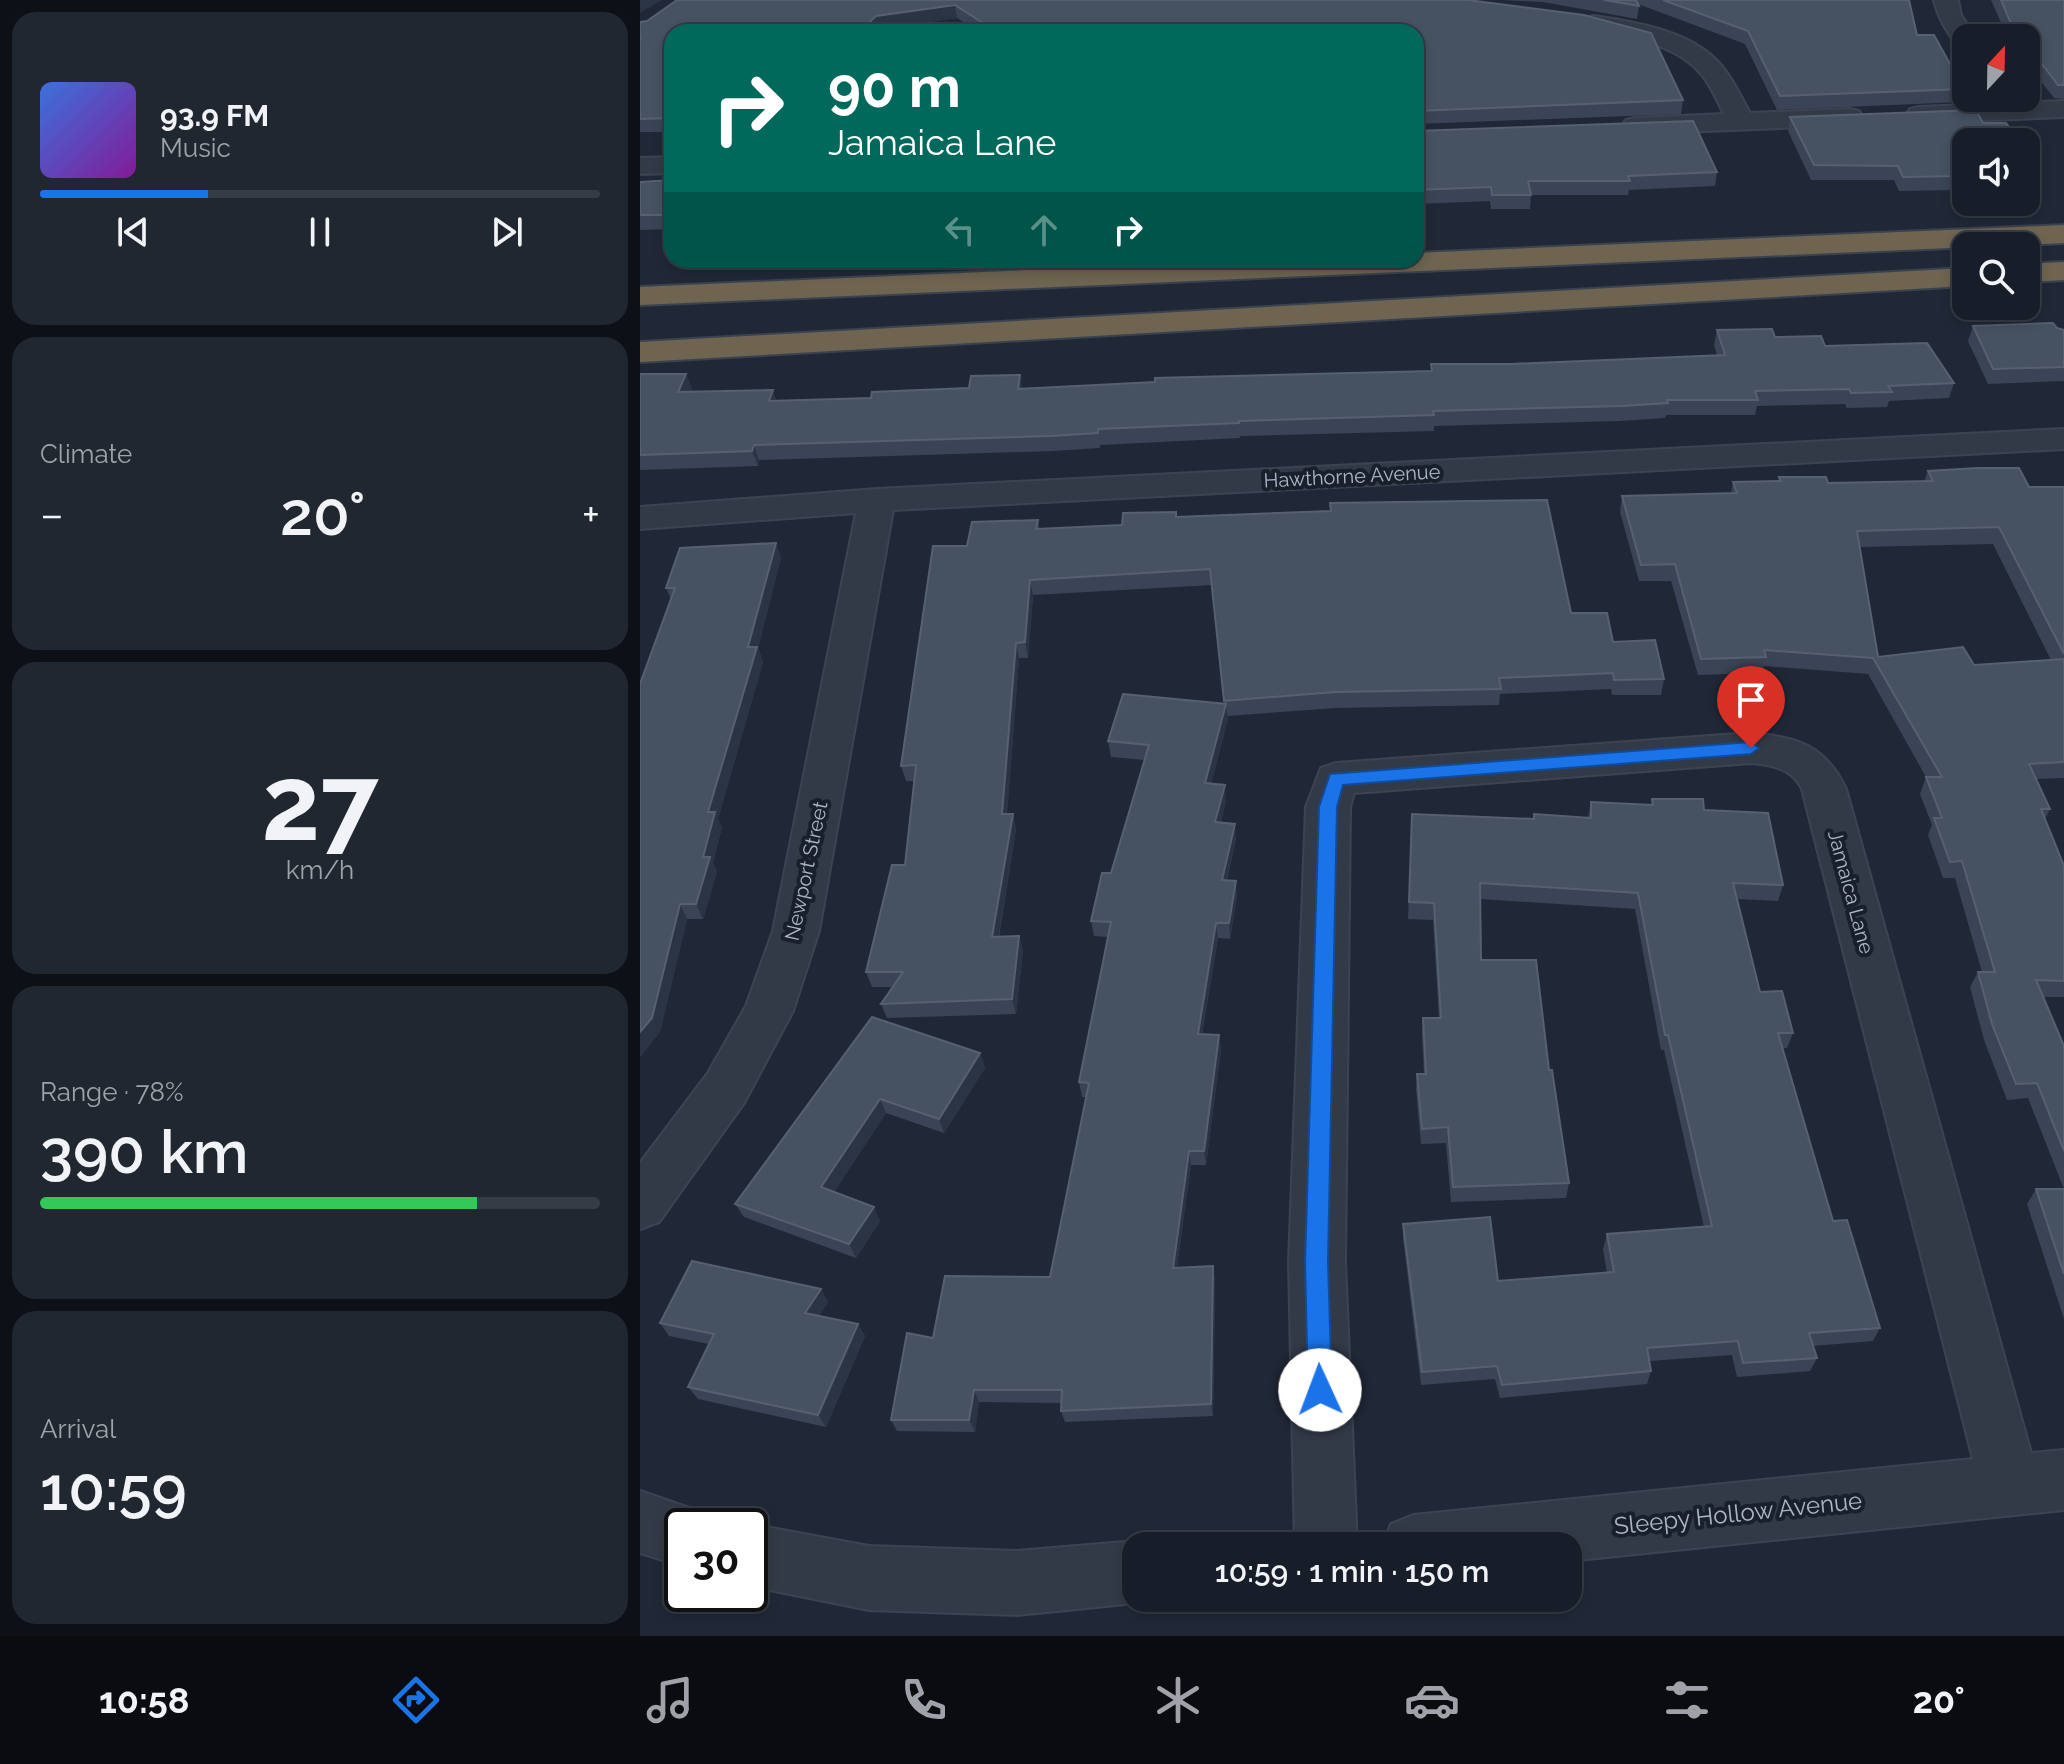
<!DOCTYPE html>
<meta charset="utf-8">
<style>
body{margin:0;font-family:Raleway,sans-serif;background:#212731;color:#f1f3f6;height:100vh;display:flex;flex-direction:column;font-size:30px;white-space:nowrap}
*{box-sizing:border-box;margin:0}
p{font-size:26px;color:#9fa2a8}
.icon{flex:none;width:44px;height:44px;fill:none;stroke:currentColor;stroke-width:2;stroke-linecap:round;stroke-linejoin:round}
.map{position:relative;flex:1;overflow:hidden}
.panel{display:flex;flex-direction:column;gap:12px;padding:12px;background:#0d1017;width:640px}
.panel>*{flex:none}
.hud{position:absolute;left:24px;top:24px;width:760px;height:244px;border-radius:24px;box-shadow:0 4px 12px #0003,0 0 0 2px #363c46;background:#00695c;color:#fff;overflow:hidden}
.needle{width:52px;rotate:22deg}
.controls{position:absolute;left:1312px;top:24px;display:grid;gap:16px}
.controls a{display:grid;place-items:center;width:88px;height:88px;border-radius:16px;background:#181e29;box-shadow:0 4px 12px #0003,0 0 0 2px #363c46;font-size:40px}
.speed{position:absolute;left:24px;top:1508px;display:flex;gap:16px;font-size:40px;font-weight:700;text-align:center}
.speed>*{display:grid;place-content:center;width:104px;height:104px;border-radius:50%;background:#181e29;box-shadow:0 4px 12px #0003,0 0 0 2px #363c46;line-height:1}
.speed .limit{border:4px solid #111;border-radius:12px;background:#fff;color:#111}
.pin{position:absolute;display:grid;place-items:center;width:68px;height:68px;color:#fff;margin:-82px -34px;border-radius:50% 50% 50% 0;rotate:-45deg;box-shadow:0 0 8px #0007}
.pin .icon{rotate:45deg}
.me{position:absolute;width:88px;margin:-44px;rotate:358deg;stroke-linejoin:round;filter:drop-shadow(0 0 6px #0008)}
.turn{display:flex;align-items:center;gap:28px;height:168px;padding:0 32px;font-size:36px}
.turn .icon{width:104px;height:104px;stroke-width:2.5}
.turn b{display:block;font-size:56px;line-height:68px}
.lanes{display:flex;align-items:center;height:76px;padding:0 32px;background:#0003;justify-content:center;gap:40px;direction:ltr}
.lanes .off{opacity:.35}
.big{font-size:60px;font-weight:600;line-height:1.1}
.panel .tile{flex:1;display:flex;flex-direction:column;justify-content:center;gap:12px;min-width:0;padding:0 28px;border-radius:24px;background:#212731}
.panel .dial{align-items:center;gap:0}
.dial b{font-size:104px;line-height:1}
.song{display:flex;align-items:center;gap:24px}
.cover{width:96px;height:96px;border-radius:12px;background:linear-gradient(135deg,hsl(220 70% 55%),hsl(290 70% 35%))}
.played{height:8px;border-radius:4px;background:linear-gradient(90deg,#1a73e8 30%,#363c46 30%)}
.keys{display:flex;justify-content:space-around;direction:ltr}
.heat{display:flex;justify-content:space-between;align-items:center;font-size:44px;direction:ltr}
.charge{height:12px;border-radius:6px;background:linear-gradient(90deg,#34c759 78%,#363c46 0)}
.trip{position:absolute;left:482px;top:1532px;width:460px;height:80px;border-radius:24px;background:#181e29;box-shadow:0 4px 12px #0003,0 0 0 2px #363c46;font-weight:600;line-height:80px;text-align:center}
.tab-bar{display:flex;height:128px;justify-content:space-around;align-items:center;background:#0a0c10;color:#9fa2a8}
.tab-bar .icon{width:56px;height:56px}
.tab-bar .selected{color:#1a73e8}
.tab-bar b{font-size:36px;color:#f1f3f6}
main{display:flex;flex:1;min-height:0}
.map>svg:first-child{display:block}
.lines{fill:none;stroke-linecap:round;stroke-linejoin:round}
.minor-casing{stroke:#3d4351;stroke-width:4}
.highway-casing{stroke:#3b424f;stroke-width:4}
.minor{fill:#333a47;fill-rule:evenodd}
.highway{fill:#6e6450;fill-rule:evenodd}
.wall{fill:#3a4456;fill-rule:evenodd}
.shaded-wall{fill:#2a3445}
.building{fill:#465162;stroke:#566071;stroke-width:2}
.route{fill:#1a73e8;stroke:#114b97;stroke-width:2}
.labels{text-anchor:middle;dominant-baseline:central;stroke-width:8;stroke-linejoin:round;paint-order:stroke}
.street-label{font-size:20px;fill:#adb5c4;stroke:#19202c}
.near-street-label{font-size:24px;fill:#adb5c4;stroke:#19202c}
</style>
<main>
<section class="panel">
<div class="tile">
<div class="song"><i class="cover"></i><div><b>93.9 FM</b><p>Music</p></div></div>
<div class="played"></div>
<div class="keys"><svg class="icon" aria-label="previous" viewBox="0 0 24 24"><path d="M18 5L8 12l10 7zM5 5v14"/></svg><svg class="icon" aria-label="pause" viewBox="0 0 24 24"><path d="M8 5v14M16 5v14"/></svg><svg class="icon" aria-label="next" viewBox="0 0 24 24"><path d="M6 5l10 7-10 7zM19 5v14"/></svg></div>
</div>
<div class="tile"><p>Climate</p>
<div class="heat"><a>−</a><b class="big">20°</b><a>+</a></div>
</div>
<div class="tile dial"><b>27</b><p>km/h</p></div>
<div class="tile"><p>Range · 78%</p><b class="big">390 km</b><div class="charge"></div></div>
<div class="tile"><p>Arrival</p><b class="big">10:59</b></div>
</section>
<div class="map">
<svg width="1424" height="1636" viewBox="0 0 1424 1636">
<rect width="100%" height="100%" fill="#202837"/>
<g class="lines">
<defs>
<g id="minor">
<path d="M 1294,0 L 1318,0 L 1321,15 L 1336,38 L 1326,38 L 1326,48 L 1317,46 C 1307,31 1298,18 1294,0 Z"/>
<path d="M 954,16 C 993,22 1041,29 1072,56 C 1089,71 1099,93 1110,113 L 1210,109 L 1219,111 L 1223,117 L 1219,123 L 1210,125 L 995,134 L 986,132 L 982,126 L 986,120 L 995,118 L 1084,114 C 1077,101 1072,87 1062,75 C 1034,41 986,38 945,28 L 942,23 L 945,18 Z"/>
<polygon points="1424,101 1424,117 1279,123 1270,121 1266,115 1270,109 1279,107"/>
<polygon points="32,157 32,173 0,174 0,158"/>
<polygon points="1424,429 1424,449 253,510 179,931 153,1011 104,1103 19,1222 0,1229 0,1163 68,1073 106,1006 133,931 216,513 0,529 0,507 237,489"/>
<path d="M 1111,733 C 1157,737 1185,745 1206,789 L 1391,1453 L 1424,1450 L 1424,1510 L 928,1561 L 928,1546 L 742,1546 L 751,1524 L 773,1515 L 1333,1459 L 1162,789 C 1152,768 1132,765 1111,763 L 714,793 L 710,807 L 705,1262 L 717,1546 L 655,1546 L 649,1262 L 666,807 L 681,768 L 696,763 Z"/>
<polygon points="0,1491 64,1513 69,1526 42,1526 42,1566 0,1553"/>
<polygon points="110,1524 229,1546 377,1551 496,1541 509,1546 496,1546 496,1598 509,1598 496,1603 377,1615 229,1610 110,1586 110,1526 105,1526"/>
</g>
<g id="highway">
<polygon points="1424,225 1424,243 0,305 0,287 619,260 776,260 776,253"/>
<polygon points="1424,262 1424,280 1386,282 1386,264"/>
<polygon points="1326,268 1326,286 0,362 0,342"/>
</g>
</defs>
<!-- minor casing -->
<use href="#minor" class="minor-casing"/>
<!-- highway casing -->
<use href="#highway" class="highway-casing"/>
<!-- minor -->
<use href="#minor" class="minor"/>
<!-- highway -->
<use href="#highway" class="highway"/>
</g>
<!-- wall -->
<g class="wall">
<polygon points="37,0 828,0 1043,100 1041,114 776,124 776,32 339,32 317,18 239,29 32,32 32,132 0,132 0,22 7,21"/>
<polygon points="862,0 1269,0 1277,35 1324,89 1320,102 1137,110 1105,44 998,4 999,6 997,19 903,2"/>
<polygon points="1351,0 1424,0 1424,99 1414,98 1386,62 1386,38 1368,38"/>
<polygon points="1150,117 1326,142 1326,180 1318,181 1315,190 1259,191 1254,180 1171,180 1148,131"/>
<polygon points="776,131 1077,172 1075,186 989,190 988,195 891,195 890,209 851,209 850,201 776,204"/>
<polygon points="1386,150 1397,165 1392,179 1386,179"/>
<polygon points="32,180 32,229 0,230 0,182"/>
<polygon points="1333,326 1424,330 1424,381 1348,384 1328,341"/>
<polygon points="1077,330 1135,337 1185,346 1314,383 1309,398 1249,401 1247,407 1207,408 1205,404 1117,406 1115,415 1026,415 1025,418 980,421 794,426 794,431 600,436 600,438 460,445 460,448 413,451 119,460 118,466 0,470 0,374 46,374 52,390 51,392 137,401 231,398 383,388 791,371 791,364 871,364 1077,355 1074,345"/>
<path d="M 1288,471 L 1389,487 L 1424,487 L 1424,778 L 1396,779 L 1410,809 L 1405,819 L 1424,866 L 1424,997 L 1403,997 L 1424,1046 L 1424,1319 L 1387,1204 L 1396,1189 L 1424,1189 L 1388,1098 L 1367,1100 L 1344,1040 L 1330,987 L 1338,972 L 1342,972 L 1315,878 L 1303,878 L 1288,835 L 1292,825 L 1280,794 L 1286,777 L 1228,674 L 1124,666 L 1122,673 L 1058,675 L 1031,581 L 999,581 L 980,512 L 982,496 L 1091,493 L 1093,482 L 1138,481 L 1139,477 L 1188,483 L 1284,482 ZM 1353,544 L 1411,660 L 1334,665 L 1238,657 L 1220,547 Z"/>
<polygon points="536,517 931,613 973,642 1024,679 1021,695 972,695 971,689 860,694 859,705 695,708 587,716 588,719 571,784 586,800 581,822 596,839 587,880 597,896 590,939 578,938 562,1034 579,1035 581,1050 566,1165 551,1165 537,1267 575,1279 573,1416 425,1422 421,1411 421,1403 339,1402 335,1432 257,1431 251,1420 293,1338 410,1277 446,1097 442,1097 439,1082 468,937 454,936 451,921 471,873 505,760 471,757 468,741 584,704 572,585 393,595 388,658 379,658 367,814 373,814 376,829 359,937 379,936 383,951 376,1014 247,1018 241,1004 253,987 232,987 226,972 265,865 274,781 266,781 261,766 327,546 398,520 399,529 482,525"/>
<polygon points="136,543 141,558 118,648 123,662 78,819 82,827 73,863 77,872 63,919 47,919 20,1032 0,1057 0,684 31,599 26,588"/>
<polygon points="1012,799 1064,810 1143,885 1138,901 1098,899 1120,992 1153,1033 1147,1048 1143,1048 1193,1221 1240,1328 1233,1341 1173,1346 1177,1358 1170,1371 1097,1377 1092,1355 1010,1361 1011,1371 1007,1384 860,1398 855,1379 781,1385 763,1238 763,1224 858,1281 967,1273 963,1249 967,1234 1064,1227 1024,1050 1021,1050 995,909 840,899 841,960 909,1070 929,1183 926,1198 811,1202 806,1143 781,1144 776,1090 777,1074 784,1074 782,1034 783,1018 799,1018 793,920 768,919 772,814 894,819 948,817 951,802 1011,805"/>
<polygon points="232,1017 340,1053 345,1068 304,1133 246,1113 194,1192 240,1221 216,1258 104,1217 95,1204"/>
<polygon points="181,1289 188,1302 179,1316 218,1324 225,1336 186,1427 58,1399 48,1387 69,1344 29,1336 20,1323"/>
</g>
<!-- shaded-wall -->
<g class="shaded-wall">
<polygon points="0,0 22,0 0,13"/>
<polygon points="315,5 317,18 239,29 236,32 219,32 236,16"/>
<polygon points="46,374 52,390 43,408 38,392"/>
<polygon points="380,375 383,390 378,389"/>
<polygon points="133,390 138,405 129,401"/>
<polygon points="114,445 119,460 118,466 112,451"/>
<polygon points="136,543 141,558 118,648 123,662 78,819 82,827 73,863 77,872 63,919 56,904 68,812 108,647"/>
<polygon points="390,580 393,595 388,658 385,642"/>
<polygon points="376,643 379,658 366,829 362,814"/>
<polygon points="586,704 588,719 567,798 565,783"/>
<polygon points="585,785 586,800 577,837 575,822"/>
<polygon points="373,814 376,829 356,952 352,937"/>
<polygon points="595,824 596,839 583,895 582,880"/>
<polygon points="596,881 597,896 590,939 589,923"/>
<polygon points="40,904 47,919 20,1032 0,1057 0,1032"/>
<polygon points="576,923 578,938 559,1049 558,1034"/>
<polygon points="379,936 383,951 376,1014 372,999"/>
<polygon points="579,1035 581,1050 566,1165 564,1151"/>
<polygon points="340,1053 345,1068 304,1133 299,1119"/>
<polygon points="240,1099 246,1113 188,1201 181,1187"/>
<polygon points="549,1151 551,1165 535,1281 533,1268"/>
<polygon points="234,1207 240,1221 216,1258 209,1244"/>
<polygon points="573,1266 575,1279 573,1416 571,1404"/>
<polygon points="181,1289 188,1302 173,1326 165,1313"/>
<polygon points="218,1324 225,1336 186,1427 178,1415"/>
<polygon points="334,1390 339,1402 335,1432 329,1420"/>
</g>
<!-- building -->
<g class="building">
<polygon points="37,0 828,0 944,15 1011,33 1043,100 776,111 776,32 351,32 352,29 315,5 236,16 219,32 32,32 32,118 0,119 0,40 1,37 0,37 0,22 7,21"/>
<polygon points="964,0 996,0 999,6"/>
<polygon points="1023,0 1269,0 1277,35 1294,35 1324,89 1140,96 1108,31"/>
<polygon points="1361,0 1424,0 1424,85 1418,85 1386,43 1386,38 1382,38 1372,26"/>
<polygon points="1336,110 1343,123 1366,123 1380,142 1326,142 1326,166 1314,167 1319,176 1263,177 1258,166 1174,165 1150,117"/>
<polygon points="1053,121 1077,172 988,176 990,181 888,181 891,195 852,195 851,187 776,190 776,131"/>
<polygon points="1386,150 1397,165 1386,165"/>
<polygon points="32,180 32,215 0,215 0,182"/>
<polygon points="1413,323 1417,328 1424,330 1424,367 1353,369 1333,326"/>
<polygon points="1132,329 1135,337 1181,336 1185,346 1287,343 1314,383 1248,386 1252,392 1211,393 1209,389 1115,391 1118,400 1027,400 1028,403 982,406 793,411 794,415 599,421 599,423 458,429 458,433 410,436 114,445 112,451 0,455 0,374 46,374 38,392 133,390 129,401 231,398 232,392 329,388 331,376 380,375 378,389 515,382 515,378 792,371 791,364 871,364 1085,355 1077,330"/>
<polygon points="1338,468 1379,468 1389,487 1424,487 1424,654 1359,527 1217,531 1238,657 1323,647 1334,665 1424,659 1424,762 1389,764 1410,809 1401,809 1424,866 1424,981 1396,980 1424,1046 1424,1151 1397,1083 1376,1084 1352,1024 1338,972 1355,972 1322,861 1310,862 1294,818 1302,818 1286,777 1302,777 1233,658 1124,650 1126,657 1061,659 1035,564 1001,565 982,496 1097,493 1093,482 1141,481 1139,477 1186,477 1188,483 1293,481 1288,471"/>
<polygon points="907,500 931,613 967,613 973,642 1015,640 1024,679 974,680 973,673 859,678 861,689 695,692 584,701 570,569 390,580 385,642 376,643 362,814 373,814 352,937 379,936 372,999 241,1004 263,972 226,972 252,865 265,865 276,765 261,766 293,546 327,546 332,522 398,520 396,529 482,525 483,513 536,512 536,517 691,511 690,503"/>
<polygon points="136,543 108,647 117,647 68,812 75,812 63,857 70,857 56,904 40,904 12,1018 0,1032 0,684 35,588 26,588 40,548"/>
<polygon points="483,694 586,704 565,783 585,785 575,822 595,824 582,880 596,881 589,923 576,923 558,1034 579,1035 564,1151 549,1151 533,1268 573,1266 571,1404 421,1411 422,1390 334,1390 329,1420 251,1420 267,1333 293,1338 305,1276 410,1277 449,1083 439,1082 471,922 451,921 462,873 471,873 509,745 468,741"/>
<polygon points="1012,799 1063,799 1064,810 1128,813 1143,885 1093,883 1120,992 1142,991 1153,1033 1138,1033 1193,1221 1207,1220 1240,1328 1169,1333 1177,1358 1103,1363 1098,1341 1007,1348 1011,1371 862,1385 857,1366 782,1372 763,1224 850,1217 858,1281 974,1272 967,1234 1072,1226 1028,1035 1025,1035 998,893 840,883 841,960 896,960 909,1070 912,1070 929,1183 813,1187 808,1127 782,1129 777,1074 786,1074 783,1018 801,1018 794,903 769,902 772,814 894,819 894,814 951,818 951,802 1013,805"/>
<polygon points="232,1017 340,1053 299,1119 240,1099 181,1187 234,1207 209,1244 95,1204"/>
<polygon points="1396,1189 1424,1189 1424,1274"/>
<polygon points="52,1261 181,1289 165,1313 218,1324 178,1415 48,1387 74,1334 20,1323"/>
</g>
<!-- route -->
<polygon class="route" points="1111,742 1119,748 1111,754 703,785 697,807 688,1262 692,1390 689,1399 680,1402 672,1399 668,1390 665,1262 679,807 690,774"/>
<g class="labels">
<!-- street labels -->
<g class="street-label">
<text transform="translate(712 476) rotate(-3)">Hawthorne Avenue</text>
<text transform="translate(166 871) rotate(-78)">Newport Street</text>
<text transform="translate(1211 892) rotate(75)">Jamaica Lane</text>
</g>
<!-- near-street labels -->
<g class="near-street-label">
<text transform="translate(1098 1513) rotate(-6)">Sleepy Hollow Avenue</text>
</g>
</g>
</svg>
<div class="controls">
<a><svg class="needle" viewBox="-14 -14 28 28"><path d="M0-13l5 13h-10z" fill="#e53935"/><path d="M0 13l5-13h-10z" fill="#9fa2a8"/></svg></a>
<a><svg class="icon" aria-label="sound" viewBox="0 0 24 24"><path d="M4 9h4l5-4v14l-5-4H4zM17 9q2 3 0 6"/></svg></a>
<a><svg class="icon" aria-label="search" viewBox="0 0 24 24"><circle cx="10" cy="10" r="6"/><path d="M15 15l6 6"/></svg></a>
</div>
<div class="speed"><div class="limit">30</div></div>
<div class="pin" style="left:1111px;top:748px;background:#d93025"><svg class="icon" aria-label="arrive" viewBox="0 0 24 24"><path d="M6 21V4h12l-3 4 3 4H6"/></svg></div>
<svg class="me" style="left:680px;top:1390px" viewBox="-20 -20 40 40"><circle r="19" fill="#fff"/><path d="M0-13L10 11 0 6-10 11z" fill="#1a73e8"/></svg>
<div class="trip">10:59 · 1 min · 150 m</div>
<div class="hud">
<div class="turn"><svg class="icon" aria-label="right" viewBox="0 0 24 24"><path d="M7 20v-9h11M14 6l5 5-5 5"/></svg><div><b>90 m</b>Jamaica Lane</div></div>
<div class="lanes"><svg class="icon off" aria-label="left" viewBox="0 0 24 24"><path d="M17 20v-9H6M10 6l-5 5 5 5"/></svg><svg class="icon off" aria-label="ahead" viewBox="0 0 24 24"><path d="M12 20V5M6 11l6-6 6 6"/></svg><svg class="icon" aria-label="right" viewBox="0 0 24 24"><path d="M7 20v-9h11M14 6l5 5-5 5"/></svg></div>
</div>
</div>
</main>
<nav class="tab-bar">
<b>10:58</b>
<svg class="icon selected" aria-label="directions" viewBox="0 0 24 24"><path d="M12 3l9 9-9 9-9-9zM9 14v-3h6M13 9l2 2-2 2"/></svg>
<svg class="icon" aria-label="music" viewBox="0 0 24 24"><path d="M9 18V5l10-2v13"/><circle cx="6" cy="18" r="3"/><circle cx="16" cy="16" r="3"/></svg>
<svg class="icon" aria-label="phone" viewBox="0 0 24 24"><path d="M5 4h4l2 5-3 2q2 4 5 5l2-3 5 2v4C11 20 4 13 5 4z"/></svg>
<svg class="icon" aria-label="climate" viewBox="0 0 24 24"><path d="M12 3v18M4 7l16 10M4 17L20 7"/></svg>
<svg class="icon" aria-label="car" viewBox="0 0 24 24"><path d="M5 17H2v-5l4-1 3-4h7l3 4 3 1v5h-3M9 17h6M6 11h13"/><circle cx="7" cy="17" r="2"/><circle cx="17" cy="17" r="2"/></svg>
<svg class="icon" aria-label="filters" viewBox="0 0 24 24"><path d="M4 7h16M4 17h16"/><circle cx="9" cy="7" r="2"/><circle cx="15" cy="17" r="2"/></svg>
<b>20°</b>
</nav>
